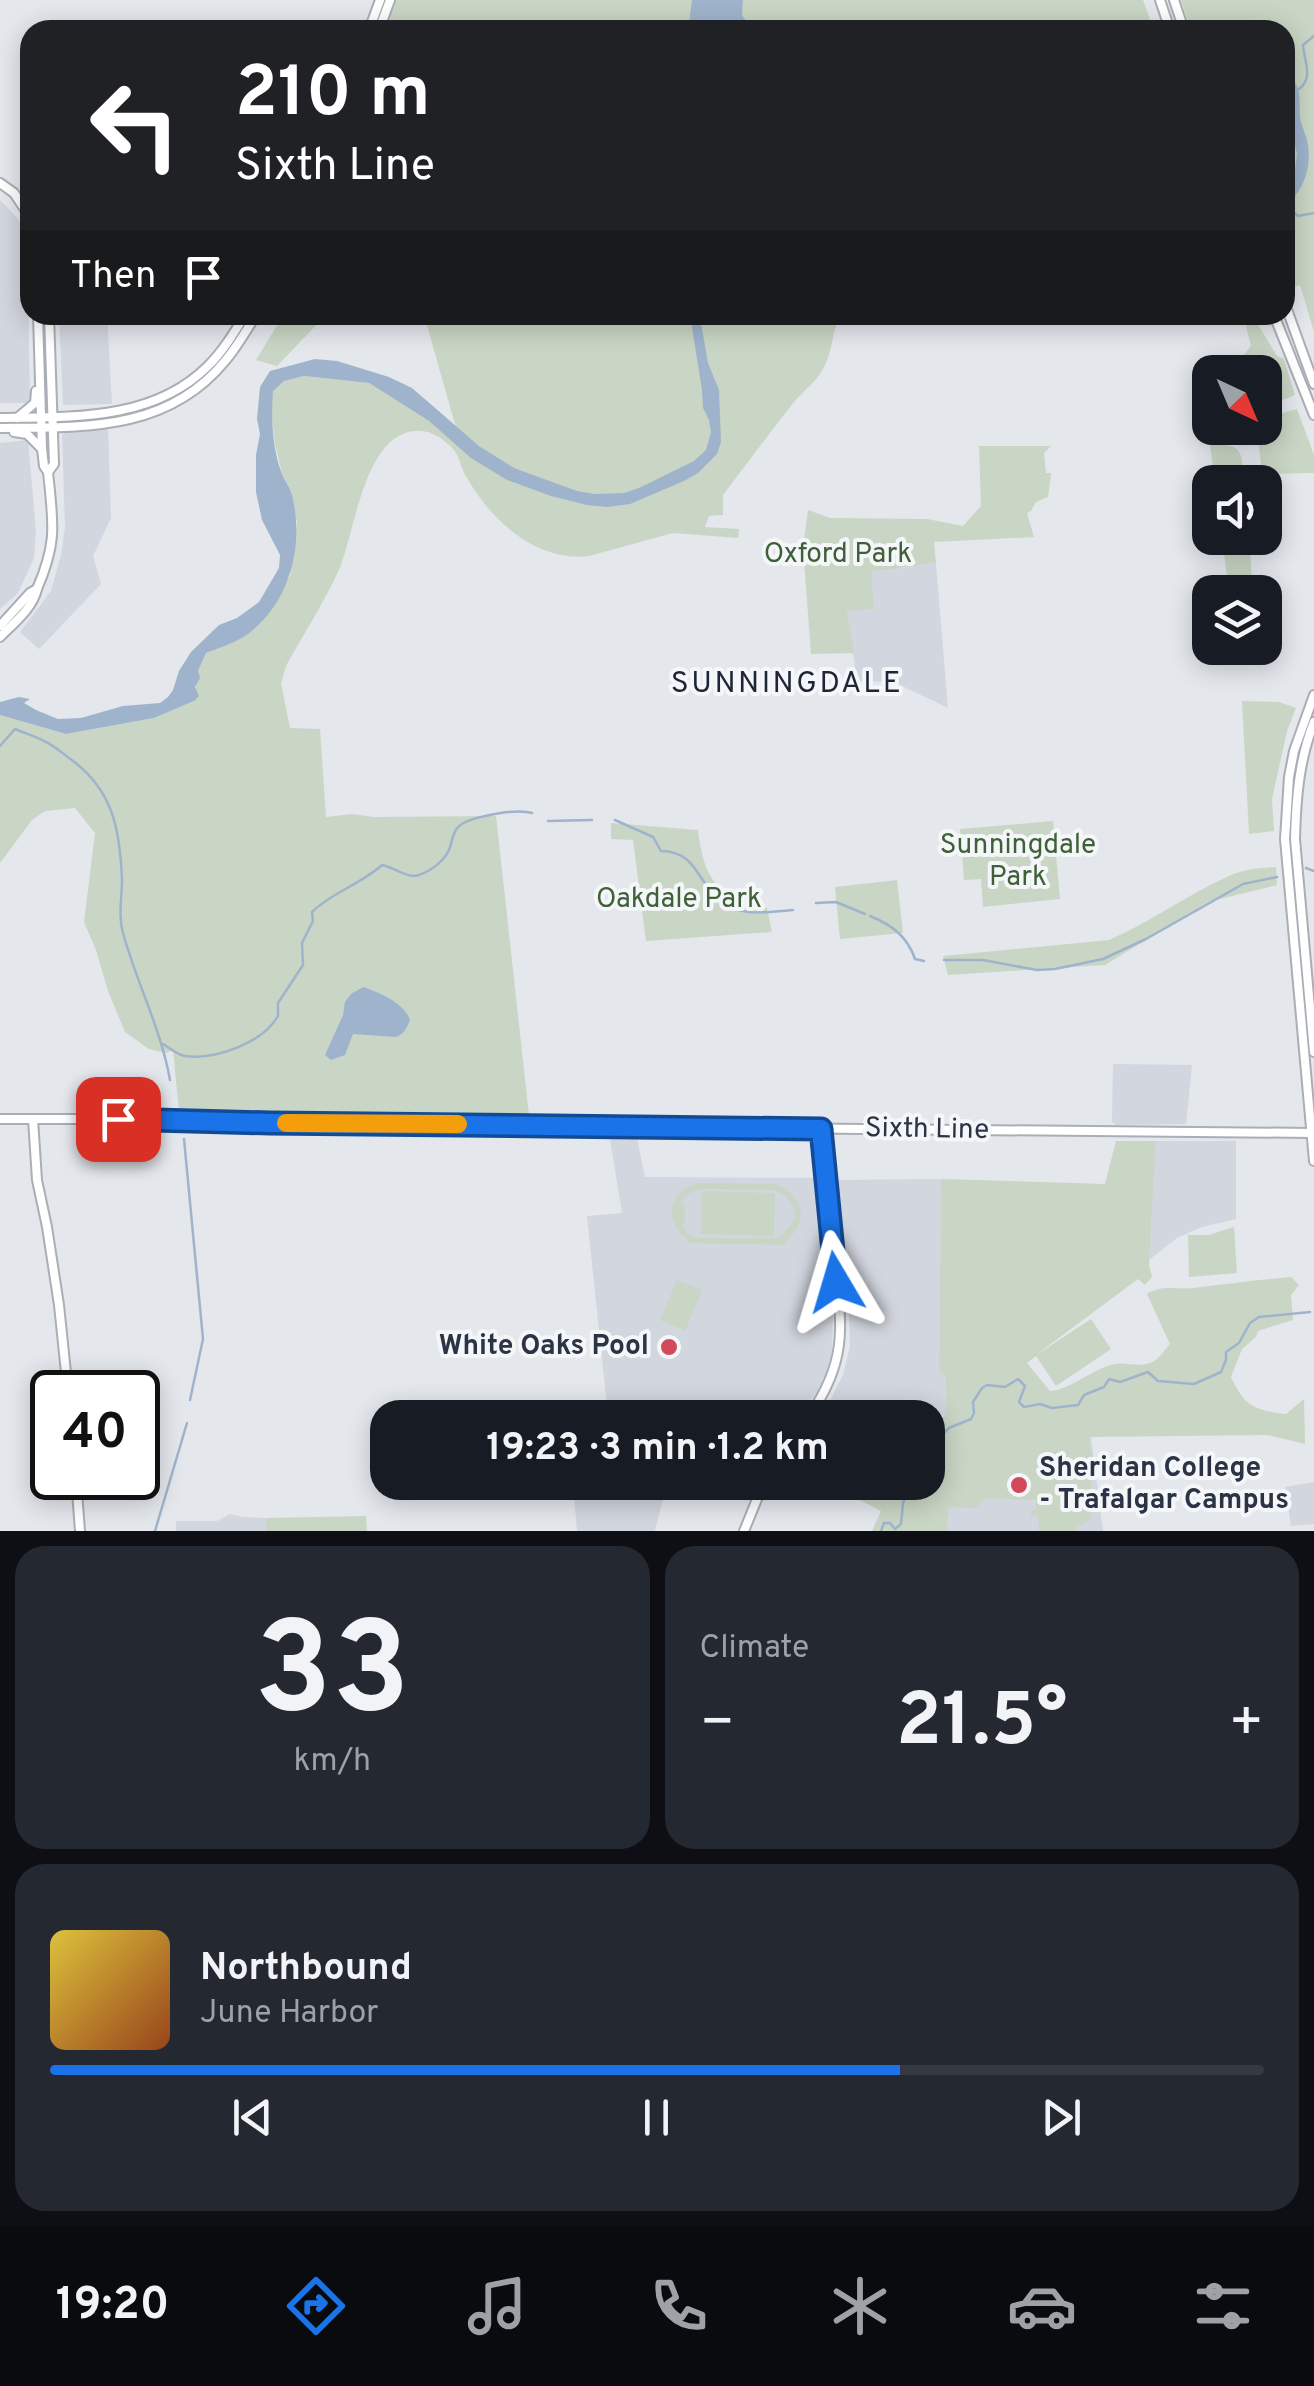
<!DOCTYPE html>
<meta charset="utf-8">
<style>
body{margin:0;font-family:Overpass,sans-serif;background:#242831;color:#f1f3f6;height:100vh;display:flex;flex-direction:column;font-size:38px;white-space:nowrap}
*{box-sizing:border-box;margin:0}
p{font-size:32px;color:#9ea1a6}
.icon{flex:none;width:55px;height:55px;fill:none;stroke:currentColor;stroke-width:2;stroke-linecap:round;stroke-linejoin:round}
.map{position:relative;height:1531px;overflow:hidden}
.sheet{display:flex;flex-direction:column;gap:15px;padding:15px;background:#0d0f14;flex:1}
.sheet>*{flex:none}
.top-card{position:absolute;left:20px;top:20px;width:1275px;height:305px;border-radius:30px;box-shadow:0 5px 25px #0003;background:#202124;color:#fff;overflow:hidden}
.needle{width:65px;rotate:136deg}
.controls{position:absolute;left:1192px;top:355px;display:grid;gap:20px}
.controls a{display:grid;place-items:center;width:90px;height:90px;border-radius:20px;background:#171b24;box-shadow:0 5px 25px #0003;font-size:50px}
.speed{position:absolute;left:30px;top:1370px;display:flex;gap:20px;font-size:50px;font-weight:700;text-align:center}
.speed>*{display:grid;place-content:center;width:130px;height:130px;border-radius:50%;background:#171b24;box-shadow:0 5px 25px #0003;line-height:1}
.speed .limit{border:5px solid #111;border-radius:15px;background:#fff;color:#111}
.pin{position:absolute;display:grid;place-items:center;width:85px;height:85px;color:#fff;margin:-42px;border-radius:20px;box-shadow:0 5px 15px #0006}
.me{position:absolute;width:110px;margin:-55px;rotate:353deg;stroke-linejoin:round;filter:drop-shadow(0 0 8px #0008)}
.turn{display:flex;align-items:center;gap:35px;height:210px;padding:0 50px;font-size:45px}
.turn .icon{width:130px;height:130px;stroke-width:2.5}
.turn b{display:block;font-size:70px;line-height:85px}
.then{display:flex;align-items:center;height:95px;padding:0 50px;background:#0003;gap:20px;font-size:38px}
.big{font-size:75px;font-weight:700;line-height:1.1}
.sheet .tile{flex:1;display:flex;flex-direction:column;justify-content:center;gap:15px;min-width:0;padding:0 35px;border-radius:30px;background:#242831}
.sheet .dial{align-items:center;gap:0}
.dial b{font-size:130px;line-height:1}
.song{display:flex;align-items:center;gap:30px}
.cover{width:120px;height:120px;border-radius:15px;background:linear-gradient(135deg,hsl(50 70% 55%),hsl(20 70% 35%))}
.played{height:10px;border-radius:5px;background:linear-gradient(90deg,#1a73e8 70%,#363941 70%)}
.keys{display:flex;justify-content:space-around;direction:ltr}
.heat{display:flex;justify-content:space-between;align-items:center;font-size:55px;direction:ltr}
.sheet .tiles{flex:1;display:grid;gap:15px;grid-template-columns:1fr 1fr}
.tile:last-child{grid-column:span 2}
.trip{position:absolute;left:370px;top:1400px;width:575px;height:100px;border-radius:30px;background:#171b24;box-shadow:0 5px 25px #0003;font-weight:700;line-height:100px;text-align:center}
.dock{display:flex;height:160px;justify-content:space-around;align-items:center;background:#090b0e;color:#9ea1a6}
.dock .icon{width:70px;height:70px}
.dock .current{color:#1a73e8}
.dock b{font-size:45px;color:#f1f3f6}
.map>svg:first-child{display:block}
.built{fill:#d2d6de}
.green{fill:#c9d6c5;fill-rule:evenodd}
.water{fill:#9fb4cc}
.lines{fill:none;stroke-linecap:round;stroke-linejoin:round}
.stream{stroke:#9fb4cc;stroke-width:2.5}
.secondary-casing{stroke:#a9aeb7;stroke-width:12}
.secondary{stroke:#fff;stroke-width:8}
.route-casing{stroke:#114b97;stroke-width:25}
.route{stroke:#1a73e8;stroke-width:18}
.slow{stroke:#f59e0b;stroke-width:18}
.poi-dot{fill:#d1495b;stroke:#f4f6f9;stroke-width:4}
.labels{text-anchor:middle;dominant-baseline:central;stroke-width:8;stroke-linejoin:round;paint-order:stroke}
.park-label{font-size:28px;fill:#3f6138;stroke:#f4f6f9}
.street-label{font-size:28px;fill:#2b3445;stroke:#f4f6f9}
.poi-label{font-size:28px;font-weight:bold;fill:#2b3445;stroke:#f4f6f9;text-anchor:end}
.neighbourhood-label{font-size:30px;letter-spacing:2.5px;fill:#1d2536;stroke:#f4f6f9}
</style>
<div class="map">
<svg width="1314" height="1531" viewBox="0 0 1314 1531">
<rect width="100%" height="100%" fill="#e4e7ec"/>
<!-- built -->
<g class="built">
<polygon points="0,200 19,220 27,244 30,403 0,403"/>
<polygon points="59,315 107,315 112,404 63,405"/>
<polygon points="108,429 111,518 93,556 101,584 39,649 20,632 51,591 61,555 65,527 62,435 67,431"/>
<polygon points="28,440 36,531 34,558 18,593 0,609 0,443"/>
<polygon points="936,563 948,708 894,682 857,681 847,611 873,608 870,572"/>
<polygon points="1113,1064 1192,1065 1186,1124 1116,1125 1112,1122"/>
<polygon points="609,1133 636,1133 645,1177 816,1178 833,1318 832,1349 827,1370 818,1390 798,1417 693,1417 676,1411 641,1407 607,1406 587,1216 622,1213"/>
<polygon points="1156,1141 1236,1141 1236,1219 1202,1227 1177,1238 1149,1260"/>
<polygon points="941,1179 939,1369 946,1378 945,1415 928,1420 928,1418 821,1418 843,1375 850,1346 849,1315 834,1180"/>
<polygon points="1091,1437 1103,1531 947,1531 947,1507 1069,1441"/>
<polygon points="1314,1482 1314,1524 1291,1526 1285,1487"/>
<polygon points="573,1483 667,1483 655,1531 577,1531"/>
<polygon points="230,1514 243,1517 266,1518 265,1531 176,1531 176,1521 217,1521"/>
</g>
<!-- green -->
<g class="green">
<polygon points="396,0 1143,0 1154,30 383,30"/>
<polygon points="1181,0 1314,0 1314,332 1300,285 1285,290 1285,30 1191,30"/>
<polygon points="290,315 331,315 321,320 277,366 256,360 276,327"/>
<path d="M 424,315 L 840,315 C 832,332 833,350 824,367 C 817,382 804,390 794,402 C 770,432 747,464 723,495 L 723,515 L 709,516 L 705,527 L 739,529 L 738,538 L 673,533 L 589,556 C 536,562 491,520 467,478 C 461,469 460,458 454,450 C 444,439 430,429 415,431 C 363,435 355,535 338,572 C 323,604 303,635 286,666 L 281,683 L 290,728 L 320,729 L 326,817 L 352,814 L 374,817 L 496,816 L 529,1115 L 179,1112 L 173,1050 L 166,1053 L 149,1049 L 125,1032 L 108,991 L 96,950 L 84,922 L 95,833 L 75,808 L 45,811 L 32,820 L 0,863 L 0,715 L 66,734 L 154,718 L 194,701 L 198,671 L 206,653 L 242,638 L 290,577 L 297,523 L 291,491 L 282,473 L 275,444 L 271,409 L 273,390 L 283,381 L 304,376 L 369,383 L 429,421 L 462,449 Z"/>
<polygon points="1254,318 1277,356 1284,359 1295,395 1265,407 1265,372 1247,372 1243,356 1251,346 1245,321"/>
<polygon points="1297,409 1314,455 1314,473 1262,474 1257,428 1265,428 1265,418"/>
<path d="M 1210,444 C 1245,444 1241,452 1244,482 L 1215,482 Z"/>
<polygon points="979,446 1051,446 1044,453 1046,473 1051,473 1048,497 1036,502 1031,511 1027,513 1034,537 934,542 936,563 871,572 874,609 847,611 854,653 811,654 803,547 808,510 830,518 927,519 963,526 981,506"/>
<polygon points="1222,538 1249,538 1253,592 1229,592"/>
<polygon points="1242,701 1279,702 1296,708 1287,731 1272,799 1274,831 1249,834"/>
<polygon points="1053,821 1060,899 983,907 981,879 964,880 960,829"/>
<path d="M 611,823 L 698,830 C 701,855 706,880 728,895 C 738,902 755,904 767,908 L 772,932 L 646,941 L 633,840 L 611,839 Z"/>
<path d="M 1276,867 L 1277,885 L 1208,902 L 1105,965 L 948,975 L 943,956 L 1109,940 C 1151,922 1188,894 1229,876 C 1244,869 1260,868 1276,867 Z"/>
<polygon points="897,880 903,933 840,939 835,887"/>
<path d="M 1116,1141 L 1156,1141 L 1149,1265 L 1152,1277 L 1145,1285 L 1138,1279 L 1036,1355 L 1091,1319 L 1111,1349 L 1056,1386 L 1036,1356 L 1027,1363 L 1050,1391 C 1071,1390 1091,1369 1115,1364 C 1129,1362 1140,1369 1154,1361 C 1160,1358 1165,1349 1170,1344 L 1147,1294 C 1162,1284 1177,1290 1194,1288 C 1226,1284 1258,1280 1291,1277 L 1299,1285 L 1291,1295 L 1293,1320 L 1258,1331 L 1256,1337 L 1242,1349 L 1231,1377 C 1245,1407 1254,1410 1286,1414 L 1304,1399 L 1305,1444 L 1268,1435 L 1089,1437 L 1092,1458 L 1089,1462 L 1092,1468 L 1090,1518 L 1088,1521 L 1078,1526 L 1076,1531 L 1039,1531 L 1038,1517 L 1031,1516 L 1031,1511 L 1036,1509 L 1036,1500 L 986,1498 L 977,1508 L 948,1507 L 947,1531 L 872,1531 L 881,1511 L 827,1483 L 928,1482 L 928,1430 L 945,1415 L 946,1378 L 939,1369 L 941,1179 L 1105,1184 Z"/>
<path d="M 699,1183 L 774,1184 C 790,1189 807,1205 799,1224 C 796,1232 788,1238 784,1245 L 687,1243 L 687,1239 C 662,1219 669,1191 699,1183 ZM 700,1189 L 774,1190 L 786,1196 L 793,1205 L 795,1217 L 789,1228 L 777,1238 L 697,1238 L 688,1234 L 681,1225 L 685,1224 L 684,1202 L 681,1201 L 692,1191 Z"/>
<polygon points="702,1191 775,1193 774,1236 701,1234"/>
<polygon points="1234,1227 1237,1273 1189,1277 1188,1235 1209,1235"/>
<polygon points="677,1280 702,1290 685,1331 660,1320"/>
<polygon points="366,1516 367,1531 265,1531 266,1518"/>
</g>
<!-- water -->
<g class="water">
<polygon points="692,0 743,0 742,15 752,30 688,30"/>
<path d="M 1285,74 C 1303,85 1299,98 1300,117 C 1301,124 1305,133 1307,140 C 1313,166 1304,190 1285,207 L 1285,190 L 1294,177 L 1297,154 L 1292,132 L 1290,110 L 1285,102 Z"/>
<path d="M 690,315 L 704,315 L 701,323 L 708,363 L 719,390 L 721,442 L 717,454 L 698,473 L 684,481 L 630,504 L 607,507 L 587,505 L 551,496 L 507,480 L 471,458 L 429,421 L 369,383 L 304,376 L 284,381 L 273,391 C 271,418 272,448 282,474 C 285,481 290,487 292,495 C 305,547 289,608 242,638 C 231,644 218,648 206,653 L 198,671 L 200,678 L 195,687 L 199,696 L 194,701 L 154,718 L 66,734 L 0,715 L 0,702 L 19,697 L 30,699 L 24,703 L 36,710 L 58,719 L 81,718 L 123,706 L 160,703 L 168,697 L 173,690 L 179,671 L 191,652 L 219,625 L 237,618 L 259,602 L 279,568 L 280,555 L 262,520 L 256,492 L 256,455 L 260,434 L 257,419 L 260,387 L 270,371 L 315,359 L 337,361 L 389,377 L 412,388 L 479,446 L 514,468 L 577,491 L 595,494 L 624,493 L 639,488 L 694,461 L 706,450 L 711,432 L 709,420 L 703,408 L 702,390 Z"/>
<path d="M 363,987 C 381,993 404,1003 410,1020 C 407,1028 404,1034 396,1037 L 353,1034 L 345,1055 L 331,1060 L 325,1055 L 343,1015 L 345,1002 L 351,994 Z"/>
</g>
<g class="lines">
<!-- stream -->
<g class="stream">
<path d="M 1299,89 C 1314,78 1304,61 1303,45 L 1314,36"/>
<polyline points="1285,204 1298,216 1314,213"/>
<path d="M 0,746 L 15,729 C 24,733 35,736 44,741 C 53,745 61,752 69,758 C 113,789 120,829 122,880 C 122,898 118,915 123,933 C 137,984 161,1029 170,1080"/>
<path d="M 615,820 L 653,837 L 661,851 C 697,851 698,884 721,902 C 740,917 770,912 793,910"/>
<polyline points="548,821 592,820"/>
<polyline points="1306,868 1314,871"/>
<polyline points="816,903 836,902 865,914"/>
<path d="M 870,916 C 892,925 907,936 915,959 L 924,961"/>
<polyline points="944,960 983,960 1037,970 1055,969 1103,959 1146,939 1243,884 1277,877"/>
<path d="M 163,1044 C 170,1048 177,1055 185,1056 C 215,1060 263,1043 278,1016 L 278,1003 L 303,965 L 302,943 L 313,921 L 312,912 C 331,893 361,884 382,865 C 394,867 407,879 419,875 C 431,871 444,861 449,850 C 452,843 452,835 457,828 C 466,817 517,808 532,813"/>
<polyline points="184,1139 203,1339 190,1400"/>
<polyline points="928,1462 942,1446 940,1437 949,1428 971,1419 974,1413 973,1402 982,1388 987,1385 1005,1387 1018,1379 1025,1386 1019,1402 1024,1407 1040,1404 1052,1408 1078,1405 1084,1395 1104,1387 1109,1379 1120,1382 1148,1372 1158,1381 1194,1384 1221,1372 1226,1360 1226,1352 1239,1343 1250,1323 1259,1317 1310,1312"/>
<polyline points="928,1469 928,1476"/>
<polyline points="921,1482 922,1482"/>
<polyline points="155,1531 187,1423"/>
<polyline points="881,1531 884,1523 890,1523 895,1529 901,1524 903,1503 911,1482"/>
</g>
<defs>
<g id="secondary">
<polyline points="1160,0 1170,30"/>
<polyline points="1174,0 1184,30"/>
<polyline points="369,30 380,0"/>
<polyline points="379,30 390,0"/>
<polyline points="0,183 14,193 30,217"/>
<polyline points="1285,304 1314,384"/>
<polyline points="1274,315 1314,415"/>
<path d="M 0,418 C 72,417 153,421 208,366 C 223,351 234,333 245,315"/>
<polyline points="17,418 35,403 36,391"/>
<path d="M 0,428 C 83,427 167,432 225,361 C 237,347 246,331 256,315"/>
<polyline points="14,432 27,434 42,449"/>
<polyline points="48,472 54,464 49,315"/>
<polyline points="0,626 30,593 37,589"/>
<path d="M 0,637 C 14,623 33,608 37,589 C 58,541 53,523 48,472 L 44,466 L 42,449 L 38,315"/>
<polyline points="1314,695 1294,751 1289,777 1285,839 1314,1161"/>
<path d="M 1314,722 C 1299,760 1296,799 1295,839 L 1314,1052"/>
<polyline points="0,1119 117,1119 524,1126 1314,1133"/>
<polyline points="33,1119 37,1180 47,1227 59,1305 68,1392"/>
<path d="M 808,1418 C 853,1354 840,1317 832,1246 C 827,1207 825,1168 821,1129"/>
<polyline points="76,1478 80,1531"/>
<polyline points="744,1531 764,1482"/>
</g>
</defs>
<!-- secondary casing -->
<use href="#secondary" class="secondary-casing"/>
<!-- secondary -->
<use href="#secondary" class="secondary"/>
</g>
<g class="lines">
<defs>
<polyline id="route" points="118,1119 270,1123 821,1129 836,1282"/>
</defs>
<!-- route casing -->
<use href="#route" class="route-casing"/>
<!-- route -->
<use href="#route" class="route"/>
<!-- slow -->
<polyline class="slow" points="286,1123 458,1124"/>
</g>
<!-- markers -->
<g class="poi-dot">
<circle cx="669" cy="1347" r="10"/>
<circle cx="1019" cy="1485" r="10"/>
</g>
<g class="labels">
<!-- park labels -->
<g class="park-label">
<text x="838" y="555">Oxford Park</text>
<text x="1018" y="846">Sunningdale<tspan x="1018" dy="32">Park</tspan></text>
<text x="679" y="900">Oakdale Park</text>
</g>
<!-- street labels -->
<g class="street-label">
<text transform="translate(927 1130) rotate(1)">Sixth Line</text>
</g>
<!-- poi labels -->
<g class="poi-label">
<text x="649" y="1347">White Oaks Pool</text>
<text x="1039" y="1469" text-anchor="start">Sheridan College<tspan x="1039" dy="32">- Trafalgar Campus</tspan></text>
</g>
<!-- neighbourhood labels -->
<g class="neighbourhood-label">
<text x="787" y="684">SUNNINGDALE</text>
</g>
</g>
</svg>
<div class="controls">
<a><svg class="needle" viewBox="-14 -14 28 28"><path d="M0-13l5 13h-10z" fill="#e53935"/><path d="M0 13l5-13h-10z" fill="#9ea1a6"/></svg></a>
<a><svg class="icon" aria-label="sound" viewBox="0 0 24 24"><path d="M4 9h4l5-4v14l-5-4H4zM17 9q2 3 0 6"/></svg></a>
<a><svg class="icon" aria-label="layers" viewBox="0 0 24 24"><path d="M12 4l9 5-9 5-9-5zM3 14l9 5 9-5"/></svg></a>
</div>
<div class="speed"><div class="limit">40</div></div>
<div class="pin" style="left:118px;top:1119px;background:#d93025"><svg class="icon" aria-label="arrive" viewBox="0 0 24 24"><path d="M6 21V4h12l-3 4 3 4H6"/></svg></div>
<svg class="me" style="left:836px;top:1282px" viewBox="-20 -20 40 40"><path d="M0-17L14 15 0 8-14 15z" fill="#1a73e8" stroke="#fff" stroke-width="4"/></svg>
<div class="trip">19:23 · 3 min · 1.2 km</div>
<div class="top-card">
<div class="turn"><svg class="icon" aria-label="left" viewBox="0 0 24 24"><path d="M17 20v-9H6M10 6l-5 5 5 5"/></svg><div><b>210 m</b>Sixth Line</div></div>
<div class="then">Then<svg class="icon" aria-label="arrive" viewBox="0 0 24 24"><path d="M6 21V4h12l-3 4 3 4H6"/></svg></div>
</div>
</div>
<section class="sheet">
<div class="tiles">
<div class="tile dial"><b>33</b><p>km/h</p></div>
<div class="tile"><p>Climate</p>
<div class="heat"><a>−</a><b class="big">21.5°</b><a>+</a></div>
</div>
<div class="tile">
<div class="song"><i class="cover"></i><div><b>Northbound</b><p>June Harbor</p></div></div>
<div class="played"></div>
<div class="keys"><svg class="icon" aria-label="previous" viewBox="0 0 24 24"><path d="M18 5L8 12l10 7zM5 5v14"/></svg><svg class="icon" aria-label="pause" viewBox="0 0 24 24"><path d="M8 5v14M16 5v14"/></svg><svg class="icon" aria-label="next" viewBox="0 0 24 24"><path d="M6 5l10 7-10 7zM19 5v14"/></svg></div>
</div>
</div>
</section>
<nav class="dock">
<b>19:20</b>
<svg class="icon current" aria-label="directions" viewBox="0 0 24 24"><path d="M12 3l9 9-9 9-9-9zM9 14v-3h6M13 9l2 2-2 2"/></svg>
<svg class="icon" aria-label="music" viewBox="0 0 24 24"><path d="M9 18V5l10-2v13"/><circle cx="6" cy="18" r="3"/><circle cx="16" cy="16" r="3"/></svg>
<svg class="icon" aria-label="phone" viewBox="0 0 24 24"><path d="M5 4h4l2 5-3 2q2 4 5 5l2-3 5 2v4C11 20 4 13 5 4z"/></svg>
<svg class="icon" aria-label="climate" viewBox="0 0 24 24"><path d="M12 3v18M4 7l16 10M4 17L20 7"/></svg>
<svg class="icon" aria-label="car" viewBox="0 0 24 24"><path d="M5 17H2v-5l4-1 3-4h7l3 4 3 1v5h-3M9 17h6M6 11h13"/><circle cx="7" cy="17" r="2"/><circle cx="17" cy="17" r="2"/></svg>
<svg class="icon" aria-label="filters" viewBox="0 0 24 24"><path d="M4 7h16M4 17h16"/><circle cx="9" cy="7" r="2"/><circle cx="15" cy="17" r="2"/></svg>
</nav>
